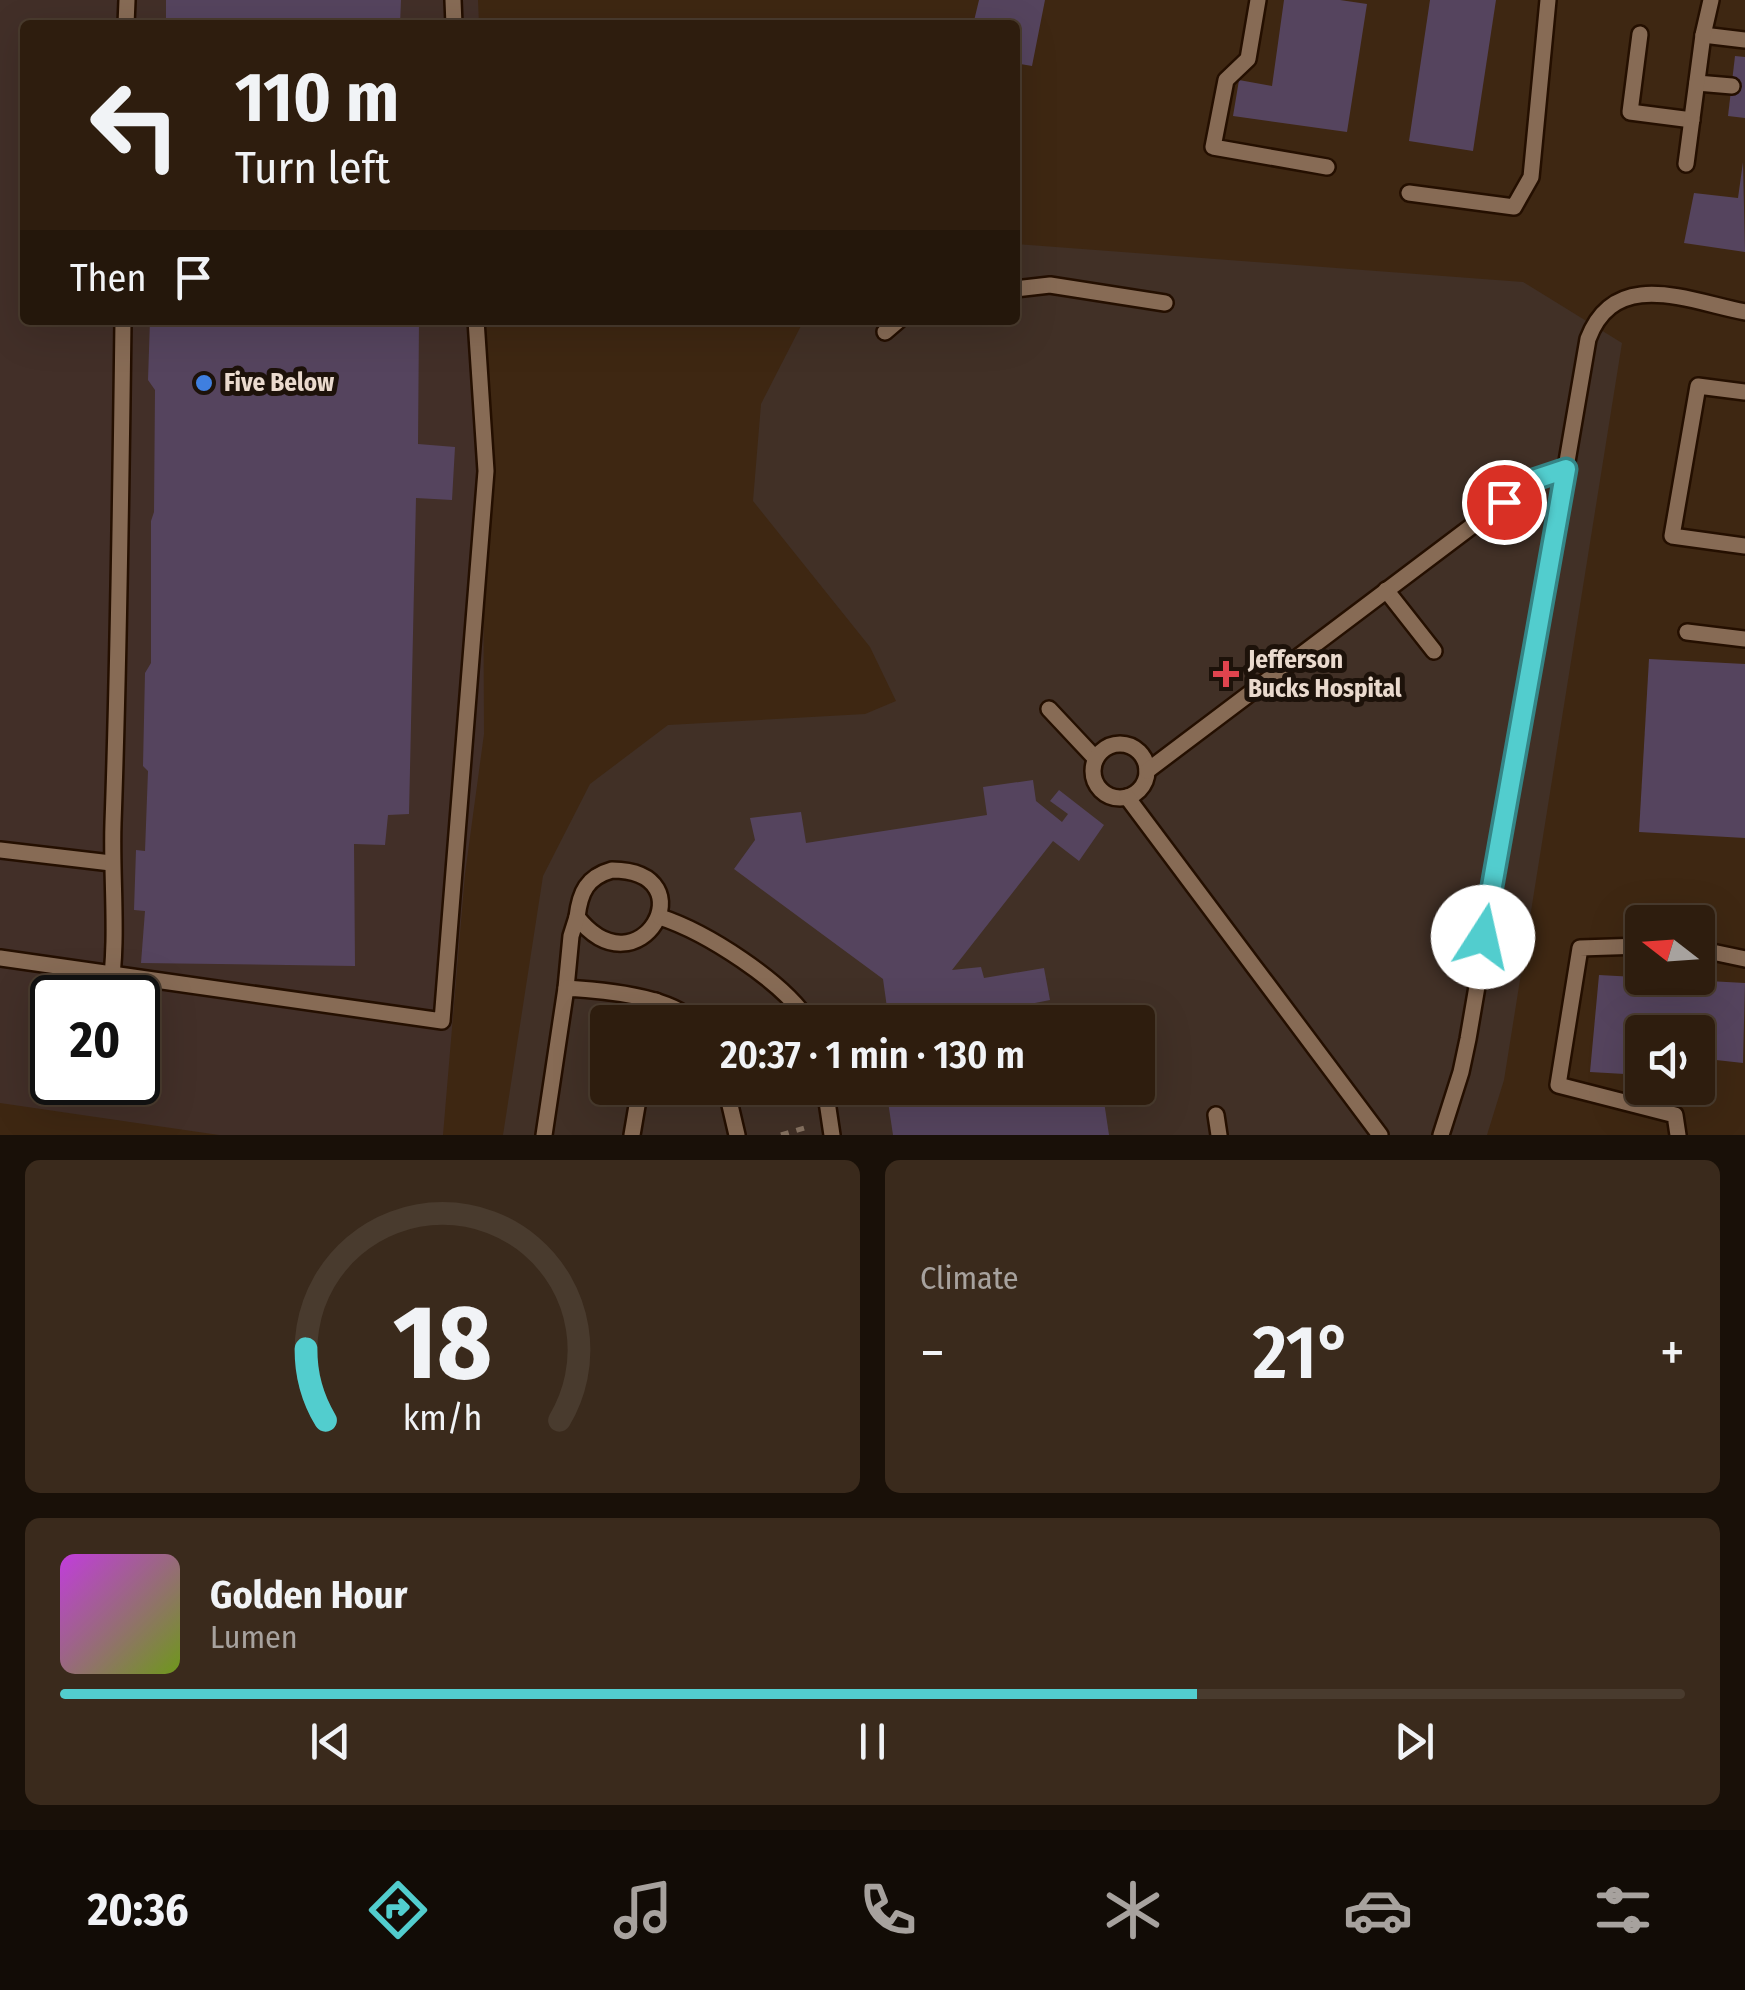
<!DOCTYPE html>
<meta charset="utf-8">
<style>
body{margin:0;font-family:"Fira Sans Condensed",sans-serif;background:#3a2a1c;color:#f1f3f6;height:100vh;display:flex;flex-direction:column;font-size:38px;white-space:nowrap}
*{box-sizing:border-box;margin:0}
p{font-size:32px;color:#a7a29e}
.icon{flex:none;width:55px;height:55px;fill:none;stroke:currentColor;stroke-width:2;stroke-linecap:round;stroke-linejoin:round}
.map{position:relative;height:1135px;overflow:hidden}
.drawer{display:flex;flex-direction:column;gap:25px;padding:25px;background:#191008;flex:1}
.drawer>*{flex:none}
.banner{position:absolute;left:20px;top:20px;width:1000px;height:305px;border-radius:10px;box-shadow:0 10px 40px #0002,0 0 0 2px #493b2e;background:#2e1d0e;color:#f1f3f6;overflow:hidden}
.needle{width:65px;rotate:287deg}
.fabs{position:absolute;left:1625px;top:905px;display:grid;gap:20px}
.fabs a{display:grid;place-items:center;width:90px;height:90px;border-radius:10px;background:#2e1d0e;box-shadow:0 10px 40px #0002,0 0 0 2px #493b2e;font-size:50px}
.speed{position:absolute;left:30px;top:975px;display:flex;gap:20px;font-size:50px;font-weight:700;text-align:center}
.speed>*{display:grid;place-content:center;width:130px;height:130px;border-radius:50%;background:#2e1d0e;box-shadow:0 10px 40px #0002,0 0 0 2px #493b2e;line-height:1}
.speed .limit{border:5px solid #111;border-radius:15px;background:#fff;color:#111}
.pin{position:absolute;display:grid;place-items:center;width:85px;height:85px;color:#fff;margin:-42px;border:5px solid #fff;border-radius:50%;box-shadow:0 2px 10px #0007}
.me{position:absolute;width:110px;margin:-55px;rotate:10deg;stroke-linejoin:round;filter:drop-shadow(0 0 8px #0008)}
.turn{display:flex;align-items:center;gap:35px;height:210px;padding:0 50px;font-size:45px}
.turn .icon{width:130px;height:130px;stroke-width:2.5}
.turn b{display:block;font-size:70px;line-height:85px}
.then{display:flex;align-items:center;height:95px;padding:0 50px;background:#0003;gap:20px;font-size:38px}
.big{font-size:75px;font-weight:600;line-height:1.1}
.drawer .card{flex:1;display:flex;flex-direction:column;justify-content:center;gap:15px;min-width:0;padding:0 35px;border-radius:15px;background:#3a2a1c}
.drawer .dial{align-items:center;gap:0}
.dial svg{height:260px;overflow:visible;fill:none;stroke:#493b2e;stroke-width:7;stroke-linecap:round;text-anchor:middle}
.dial text{fill:#f1f3f6;stroke:none}
.song{display:flex;align-items:center;gap:30px}
.cover{width:120px;height:120px;border-radius:15px;background:linear-gradient(135deg,hsl(290 70% 55%),hsl(80 70% 35%))}
.played{height:10px;border-radius:5px;background:linear-gradient(90deg,#52cdce 70%,#493b2e 70%)}
.keys{display:flex;justify-content:space-around;direction:ltr}
.heat{display:flex;justify-content:space-between;align-items:center;font-size:55px;direction:ltr}
.drawer .tiles{flex:1;display:grid;gap:25px;grid-template-columns:1fr 1fr}
.card:last-child{grid-column:span 2}
.trip{position:absolute;left:590px;top:1005px;width:565px;height:100px;border-radius:10px;background:#2e1d0e;box-shadow:0 10px 40px #0002,0 0 0 2px #493b2e;font-weight:600;line-height:100px;text-align:center}
.tabs{display:flex;height:160px;justify-content:space-around;align-items:center;background:#120c06;color:#a7a29e}
.tabs .icon{width:70px;height:70px}
.tabs .on{color:#52cdce}
.tabs b{font-size:45px;color:#f1f3f6}
.map>svg:first-child{display:block}
.commercial{fill:#422f28;fill-rule:evenodd}
.medical{fill:#413026;fill-rule:evenodd}
.building{fill:#55445e}
.lines{fill:none;stroke-linecap:round;stroke-linejoin:round}
.service-casing{stroke:#240f00;stroke-width:20}
.path{stroke:#867261;stroke-width:5;stroke-dasharray:8 8;stroke-linecap:butt}
.service{stroke:#876b55;stroke-width:15}
.route-casing{stroke:#358586;stroke-width:25}
.route{stroke:#52cdce;stroke-width:18}
.shop-dot{fill:#3f7fe0;stroke:#1d120a;stroke-width:4}
.health-dot{fill:#e0444e;stroke:#1d120a;stroke-width:4}
.labels{text-anchor:middle;dominant-baseline:central;stroke-width:10;stroke-linejoin:round;paint-order:stroke}
.poi-label{font-size:25px;font-weight:bold;fill:#eadace;stroke:#1d120a;text-anchor:start}
</style>
<div class="map">
<svg width="1745" height="1135" viewBox="0 0 1745 1135">
<rect width="100%" height="100%" fill="#3e2712"/>
<!-- commercial -->
<path class="commercial" d="M 0,0 L 478,0 L 479,25 L 25,25 L 25,320 L 482,320 L 484,734 L 465,874 L 443,1135 L 219,1135 L 0,1103 ZM 52,998 L 138,998 L 138,1082 L 52,1082 Z"/>
<!-- medical -->
<path class="medical" d="M 1015,244 L 1523,282 L 1622,343 L 1504,1080 L 1487,1135 L 503,1135 L 543,876 L 590,784 L 668,725 L 865,714 L 896,701 L 870,647 L 753,501 L 761,404 L 804,320 L 1015,320 ZM 608,1022 L 1138,1022 L 1138,1088 L 608,1088 Z"/>
<!-- building -->
<g class="building">
<polygon points="166,0 401,0 400,25 166,25"/>
<polygon points="979,0 1045,0 1032,66 1015,63 1015,25 973,25"/>
<polygon points="1284,0 1340,0 1367,4 1347,132 1233,116 1239,80 1272,86"/>
<polygon points="1430,0 1496,0 1473,151 1409,141"/>
<polygon points="1735,56 1745,57 1745,118 1728,116"/>
<polygon points="1743,162 1745,252 1684,243 1694,193 1738,198"/>
<polygon points="150,320 419,320 418,444 455,447 452,500 416,498 409,814 388,815 385,845 354,844 355,966 141,963 145,911 134,910 136,850 145,851 148,771 143,766 145,673 151,663 151,521 154,512 155,390 148,380"/>
<polygon points="1649,659 1745,664 1745,838 1639,832"/>
<polygon points="1033,780 1036,801 1062,822 1068,814 1050,801 1059,790 1104,825 1079,861 1053,841 952,970 981,967 984,978 1044,968 1050,1000 1010,1008 1018,1013 1090,1003 1093,1022 889,1022 883,979 734,869 755,840 750,818 801,812 806,843 987,815 983,787"/>
<polygon points="1599,975 1745,983 1743,1063 1698,1058 1698,1032 1642,1032 1642,1075 1590,1072"/>
<polygon points="886,1088 1102,1088 1109,1135 893,1135"/>
</g>
<g class="lines">
<defs>
<g id="service">
<polyline points="453,0 454,25"/>
<polyline points="1258,0 1248,59 1226,80 1213,147 1327,167"/>
<polyline points="126,25 127,0"/>
<polyline points="1640,34 1630,112 1692,120"/>
<polyline points="1703,35 1745,40"/>
<polyline points="1697,83 1732,86"/>
<polyline points="1686,164 1703,35 1711,0"/>
<polyline points="1409,193 1514,207 1531,177 1548,0"/>
<polyline points="1015,289 1050,285 1165,303"/>
<polyline points="885,332 899,320"/>
<polyline points="1745,392 1698,386 1672,536 1745,546"/>
<polyline points="1386,590 1434,651"/>
<polyline points="1687,632 1745,639"/>
<polyline points="1049,709 1095,758"/>
<circle cx="1120" cy="771" r="27"/>
<polyline points="1147,771 1533,480 1566,469"/>
<polyline points="1127,797 1380,1135"/>
<polyline points="0,850 111,863"/>
<path d="M 612,870 C 710,871 639,996 577,917 C 580,892 587,877 612,870 Z"/>
<path d="M 660,917 C 706,932 783,981 809,1022"/>
<polyline points="1642,946 1580,948 1558,1085 1675,1115 1678,1135"/>
<polyline points="1698,949 1745,959"/>
<polyline points="0,958 442,1021 486,471 476,320"/>
<polyline points="566,988 571,936 577,917"/>
<path d="M 109,998 C 119,941 111,880 113,823 C 119,655 121,488 123,320"/>
<polyline points="652,1022 656,1001"/>
<polyline points="726,1088 737,1135"/>
<polyline points="825,1088 832,1135"/>
<polyline points="1216,1115 1219,1135"/>
<path d="M 544,1135 L 566,988 C 600,990 672,996 693,1022"/>
<polyline points="632,1135 640,1088"/>
<path d="M 1441,1135 L 1461,1072 L 1468,1039 L 1588,339 C 1615,267 1688,301 1745,312"/>
</g>
</defs>
<!-- service casing -->
<use href="#service" class="service-casing"/>
<!-- path -->
<polyline class="path" points="781,1135 808,1127"/>
<!-- service -->
<use href="#service" class="service"/>
</g>
<g class="lines">
<defs>
<polyline id="route" points="1483,937 1566,469 1533,480 1504,502"/>
</defs>
<!-- route casing -->
<use href="#route" class="route-casing"/>
<!-- route -->
<use href="#route" class="route"/>
</g>
<!-- markers -->
<circle class="shop-dot" cx="204" cy="383" r="10"/>
<path class="health-dot" d="M1221 659h10v10h10v10h-10v10h-10v-10h-10v-10h10z"/>
<g class="labels">
<!-- poi labels -->
<g class="poi-label">
<text x="224" y="383">Five Below</text>
<text x="1248" y="660">Jefferson<tspan x="1248" dy="29">Bucks Hospital</tspan></text>
</g>
</g>
</svg>
<div class="fabs">
<a><svg class="needle" viewBox="-14 -14 28 28"><path d="M0-13l5 13h-10z" fill="#e53935"/><path d="M0 13l5-13h-10z" fill="#a7a29e"/></svg></a>
<a><svg class="icon" aria-label="sound" viewBox="0 0 24 24"><path d="M4 9h4l5-4v14l-5-4H4zM17 9q2 3 0 6"/></svg></a>
</div>
<div class="speed"><div class="limit">20</div></div>
<div class="pin" style="left:1504px;top:502px;background:#d93025"><svg class="icon" aria-label="arrive" viewBox="0 0 24 24"><path d="M6 21V4h12l-3 4 3 4H6"/></svg></div>
<svg class="me" style="left:1483px;top:937px" viewBox="-20 -20 40 40"><circle r="19" fill="#fff"/><path d="M0-13L10 11 0 6-10 11z" fill="#52cdce"/></svg>
<div class="trip">20:37 · 1 min · 130 m</div>
<div class="banner">
<div class="turn"><svg class="icon" aria-label="left" viewBox="0 0 24 24"><path d="M17 20v-9H6M10 6l-5 5 5 5"/></svg><div><b>110 m</b>Turn left</div></div>
<div class="then">Then<svg class="icon" aria-label="arrive" viewBox="0 0 24 24"><path d="M6 21V4h12l-3 4 3 4H6"/></svg></div>
</div>
</div>
<section class="drawer">
<div class="tiles">
<div class="card dial"><svg viewBox="0 0 100 80">
<path d="M14 69A42 42 0 1 1 86 69"/>
<path d="M14 69A42 42 0 0 1 8 47" stroke="#52cdce"/>
<text x="50" y="56" font-size="32" font-weight="700">18</text>
<text x="50" y="72" font-size="11">km/h</text>
</svg></div>
<div class="card"><p>Climate</p>
<div class="heat"><a>−</a><b class="big">21°</b><a>+</a></div>
</div>
<div class="card">
<div class="song"><i class="cover"></i><div><b>Golden Hour</b><p>Lumen</p></div></div>
<div class="played"></div>
<div class="keys"><svg class="icon" aria-label="previous" viewBox="0 0 24 24"><path d="M18 5L8 12l10 7zM5 5v14"/></svg><svg class="icon" aria-label="pause" viewBox="0 0 24 24"><path d="M8 5v14M16 5v14"/></svg><svg class="icon" aria-label="next" viewBox="0 0 24 24"><path d="M6 5l10 7-10 7zM19 5v14"/></svg></div>
</div>
</div>
</section>
<nav class="tabs">
<b>20:36</b>
<svg class="icon on" aria-label="directions" viewBox="0 0 24 24"><path d="M12 3l9 9-9 9-9-9zM9 14v-3h6M13 9l2 2-2 2"/></svg>
<svg class="icon" aria-label="music" viewBox="0 0 24 24"><path d="M9 18V5l10-2v13"/><circle cx="6" cy="18" r="3"/><circle cx="16" cy="16" r="3"/></svg>
<svg class="icon" aria-label="phone" viewBox="0 0 24 24"><path d="M5 4h4l2 5-3 2q2 4 5 5l2-3 5 2v4C11 20 4 13 5 4z"/></svg>
<svg class="icon" aria-label="climate" viewBox="0 0 24 24"><path d="M12 3v18M4 7l16 10M4 17L20 7"/></svg>
<svg class="icon" aria-label="car" viewBox="0 0 24 24"><path d="M5 17H2v-5l4-1 3-4h7l3 4 3 1v5h-3M9 17h6M6 11h13"/><circle cx="7" cy="17" r="2"/><circle cx="17" cy="17" r="2"/></svg>
<svg class="icon" aria-label="filters" viewBox="0 0 24 24"><path d="M4 7h16M4 17h16"/><circle cx="9" cy="7" r="2"/><circle cx="15" cy="17" r="2"/></svg>
</nav>
